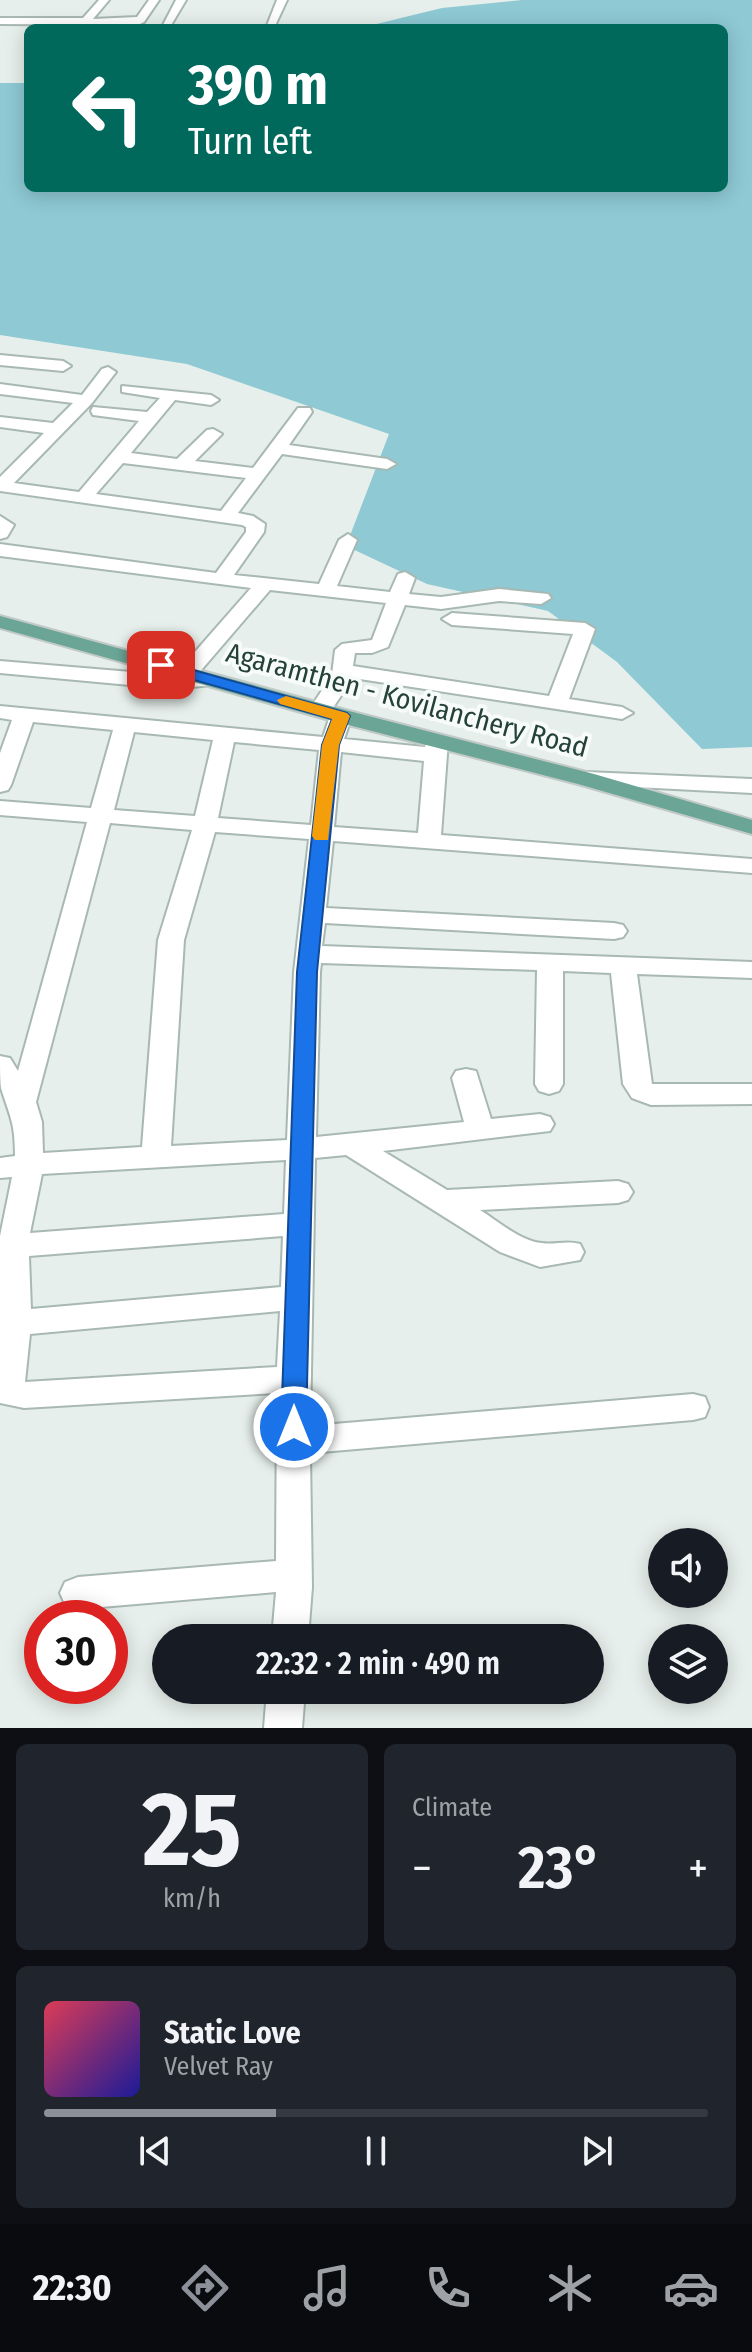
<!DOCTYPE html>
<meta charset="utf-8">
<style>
body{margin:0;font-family:"Fira Sans Condensed",sans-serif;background:#20242c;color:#f1f3f6;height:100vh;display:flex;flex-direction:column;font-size:30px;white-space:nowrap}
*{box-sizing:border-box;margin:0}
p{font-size:26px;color:#9ea1a6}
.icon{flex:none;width:44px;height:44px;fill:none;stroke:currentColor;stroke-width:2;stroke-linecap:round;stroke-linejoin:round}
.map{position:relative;height:1728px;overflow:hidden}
.side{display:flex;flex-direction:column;gap:16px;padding:16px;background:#0d0f14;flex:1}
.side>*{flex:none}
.banner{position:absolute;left:24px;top:24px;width:704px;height:168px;border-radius:12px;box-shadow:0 4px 20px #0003;background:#00695c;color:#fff;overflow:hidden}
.tools{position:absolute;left:648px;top:1528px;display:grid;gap:16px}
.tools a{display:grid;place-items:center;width:80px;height:80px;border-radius:50%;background:#171b24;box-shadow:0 4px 20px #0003;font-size:40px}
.speed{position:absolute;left:24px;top:1600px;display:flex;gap:16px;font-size:40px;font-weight:700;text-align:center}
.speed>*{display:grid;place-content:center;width:104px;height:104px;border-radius:50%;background:#171b24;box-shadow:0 4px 20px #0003;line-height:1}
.speed .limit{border:12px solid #d22;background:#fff;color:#111}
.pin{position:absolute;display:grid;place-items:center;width:68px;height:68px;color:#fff;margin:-34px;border-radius:16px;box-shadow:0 4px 12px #0006}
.me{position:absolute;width:88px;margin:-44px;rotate:0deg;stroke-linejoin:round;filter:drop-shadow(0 0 6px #0008)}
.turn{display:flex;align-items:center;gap:28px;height:168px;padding:0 32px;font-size:36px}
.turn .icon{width:104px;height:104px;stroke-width:2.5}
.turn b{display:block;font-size:56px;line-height:68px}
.big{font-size:60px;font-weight:600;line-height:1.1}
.side .tile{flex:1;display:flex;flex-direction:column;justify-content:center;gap:12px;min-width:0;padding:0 28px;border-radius:12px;background:#20242c}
.side .dial{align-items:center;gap:0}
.dial b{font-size:104px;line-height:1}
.song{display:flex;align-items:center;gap:24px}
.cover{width:96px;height:96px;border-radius:12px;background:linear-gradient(135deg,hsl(350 70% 55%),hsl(240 70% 35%))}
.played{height:8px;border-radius:4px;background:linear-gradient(90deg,#8c9099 35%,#363941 35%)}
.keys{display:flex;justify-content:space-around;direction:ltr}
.heat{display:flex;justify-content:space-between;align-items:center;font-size:44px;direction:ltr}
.side .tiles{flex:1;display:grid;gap:16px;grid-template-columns:1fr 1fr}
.tile:last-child{grid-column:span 2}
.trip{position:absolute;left:152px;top:1624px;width:452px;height:80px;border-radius:40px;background:#171b24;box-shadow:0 4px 20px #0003;font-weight:600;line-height:80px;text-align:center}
.dock{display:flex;height:128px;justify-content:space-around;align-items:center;background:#090b0e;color:#9ea1a6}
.dock .icon{width:56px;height:56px}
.dock .active{color:#8c9099}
.dock b{font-size:36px;color:#f1f3f6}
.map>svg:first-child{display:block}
.water{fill:#8ec9d4}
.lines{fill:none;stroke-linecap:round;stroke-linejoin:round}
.minor-casing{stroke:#a8b8b2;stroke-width:4}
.major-casing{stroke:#c2cac8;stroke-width:4}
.minor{fill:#fff;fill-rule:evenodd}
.major{fill:#6aa596;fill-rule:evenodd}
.route{fill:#1a73e8;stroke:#114b97;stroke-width:2}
.slow{fill:#f59e0b}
.labels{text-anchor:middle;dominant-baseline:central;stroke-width:8;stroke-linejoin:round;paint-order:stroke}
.street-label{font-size:28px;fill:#24423a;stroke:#f7fbf9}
</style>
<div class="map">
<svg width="752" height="1728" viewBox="0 0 752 1728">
<rect width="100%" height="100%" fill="#e6efeb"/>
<!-- water -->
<polygon class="water" points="522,0 752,0 752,747 702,749 617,662 548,611 427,584 346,546 389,434 187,364 0,335 0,83 28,83 28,188 724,188 724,28 360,28 442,8"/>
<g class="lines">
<defs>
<g id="minor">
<polygon points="99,0 109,0 93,19 137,17 149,0 159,0 144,22 138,25 0,24 0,18 83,18"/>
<polygon points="176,0 186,0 170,27 162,27"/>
<polygon points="277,0 287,0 274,28 266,28"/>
<polygon points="0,355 63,361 71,366 63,371 0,365"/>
<path d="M 108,367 L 116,372 L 92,403 L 14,483 L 79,492 L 139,421 L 93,415 L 91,411 L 93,407 L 147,412 L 160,398 L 122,392 L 122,386 L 211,395 L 219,400 L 211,405 L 175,400 L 131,453 L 177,459 L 207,430 L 213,429 L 222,434 L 195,461 L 253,468 L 298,408 L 310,408 L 312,412 L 289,445 L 387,459 L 396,464 L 387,469 L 282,454 L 238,513 L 253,516 L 265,524 L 264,532 L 234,575 L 319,584 L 339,540 L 348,534 L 357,540 L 337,586 L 390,592 L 398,574 L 405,572 L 415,578 L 409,594 L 441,597 L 499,589 L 548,594 L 551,598 L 541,604 L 499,601 L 441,609 L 405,605 L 388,647 L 372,653 L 355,653 L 353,666 L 549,696 L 573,634 L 452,625 L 442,619 L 452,613 L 585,623 L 595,629 L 569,699 L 622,707 L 633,713 L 622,719 L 353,678 L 328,715 L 312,715 L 309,710 L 332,675 L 335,650 L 342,644 L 372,640 L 386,603 L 270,590 L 197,675 L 221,676 L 225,680 L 221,684 L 173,689 L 0,673 L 0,661 L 179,676 L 177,673 L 180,669 L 251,588 L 0,556 L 0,544 L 216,573 L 246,532 L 246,527 L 242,525 L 0,491 L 0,477 L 44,433 L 0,427 L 0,417 L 53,423 L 73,403 L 0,394 L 0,384 L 82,395 L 102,369 ZM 123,463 L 246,478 L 221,511 L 96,494 Z"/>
<polygon points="0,516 14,525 7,537 0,539"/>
<path d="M 0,706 L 323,737 L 330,716 L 341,710 L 352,716 L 344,739 L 425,747 L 429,736 L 445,736 L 448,741 L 441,835 L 752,859 L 752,873 L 333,841 L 326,908 L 614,923 L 623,925 L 627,931 L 623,937 L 614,939 L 325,923 L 322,946 L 752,962 L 752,978 L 637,974 L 652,1084 L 752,1084 L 752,1104 L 651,1105 L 632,1098 L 623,1084 L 611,973 L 563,971 L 563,1084 L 559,1091 L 549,1094 L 539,1091 L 535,1084 L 537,970 L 321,963 L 320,972 L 316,1137 L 464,1122 L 452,1078 L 456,1071 L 466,1069 L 476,1071 L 491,1119 L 540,1114 L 550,1117 L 554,1124 L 550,1131 L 383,1151 L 447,1190 L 618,1181 L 628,1184 L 633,1192 L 628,1200 L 618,1203 L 480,1210 C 498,1221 520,1241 542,1243 C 555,1245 566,1240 580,1244 L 584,1252 L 580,1260 L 540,1267 L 500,1252 L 346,1155 L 315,1158 L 310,1426 L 693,1394 L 705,1397 L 709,1407 L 705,1417 L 693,1420 L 310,1453 L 312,1587 L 308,1638 L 272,1638 L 276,1592 L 78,1609 L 65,1604 L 60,1593 L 65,1582 L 78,1577 L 276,1561 L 277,1393 L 24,1408 L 0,1403 L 0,1236 L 12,1177 L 0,1178 L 0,1158 L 15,1156 C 15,1122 10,1117 1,1088 C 0,1079 0,1065 0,1056 L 10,1058 L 18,1071 L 87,822 L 0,815 L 0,801 L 91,808 L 113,730 L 33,722 L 11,785 L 8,790 L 0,792 L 0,753 L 12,720 L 0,718 ZM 134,732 L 213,740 L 195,816 L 114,810 ZM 234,742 L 319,750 L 311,825 L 218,818 ZM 341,752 L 424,761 L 418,833 L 334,827 ZM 110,823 L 192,830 L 158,940 L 142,1147 L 43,1153 L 42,1122 L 36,1102 ZM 215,832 L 309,839 L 294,972 L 287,1140 L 171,1146 L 184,940 ZM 286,1160 L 284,1214 L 30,1233 L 42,1174 ZM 283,1236 L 281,1287 L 31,1309 L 29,1256 ZM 280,1311 L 277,1367 L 25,1382 L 30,1334 Z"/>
<polygon points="586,772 752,779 752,793 578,784 575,779 578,774"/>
<polygon points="267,1690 305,1690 302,1728 264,1728"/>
</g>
<polygon id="major" points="0,616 349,711 594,774 752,820 752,834 578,784 333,721 0,628"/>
</defs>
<!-- minor casing -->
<use href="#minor" class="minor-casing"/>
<!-- major casing -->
<use href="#major" class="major-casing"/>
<!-- minor -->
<use href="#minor" class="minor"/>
<!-- major -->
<use href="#major" class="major"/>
</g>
<!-- route -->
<polygon class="route" points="161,661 347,713 350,716 339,745 317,972 306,1427 302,1435 294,1438 285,1435 281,1427 297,972 322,745 332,719 155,669 153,665"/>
<!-- slow -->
<polygon class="slow" points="286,696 347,713 350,716 339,745 328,840 315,840 312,836 322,745 332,719 280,704 277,700"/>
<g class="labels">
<!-- street labels -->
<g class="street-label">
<text transform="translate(407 700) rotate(15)">Agaramthen - Kovilanchery Road</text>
</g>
</g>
</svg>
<div class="tools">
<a><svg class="icon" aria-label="sound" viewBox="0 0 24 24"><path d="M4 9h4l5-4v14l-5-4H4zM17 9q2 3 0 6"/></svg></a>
<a><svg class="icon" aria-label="layers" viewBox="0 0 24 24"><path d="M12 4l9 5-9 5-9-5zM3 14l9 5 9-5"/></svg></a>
</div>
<div class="speed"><div class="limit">30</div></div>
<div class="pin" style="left:161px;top:665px;background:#d93025"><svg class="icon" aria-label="arrive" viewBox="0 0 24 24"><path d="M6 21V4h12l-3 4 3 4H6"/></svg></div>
<svg class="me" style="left:294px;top:1427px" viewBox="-20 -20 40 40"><circle r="17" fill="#1a73e8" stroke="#fff" stroke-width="3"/><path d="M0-11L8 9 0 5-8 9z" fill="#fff"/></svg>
<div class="trip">22:32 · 2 min · 490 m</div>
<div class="banner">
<div class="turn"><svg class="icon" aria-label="left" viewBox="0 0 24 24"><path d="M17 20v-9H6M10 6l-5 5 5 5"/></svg><div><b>390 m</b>Turn left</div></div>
</div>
</div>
<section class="side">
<div class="tiles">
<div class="tile dial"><b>25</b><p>km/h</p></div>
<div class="tile"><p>Climate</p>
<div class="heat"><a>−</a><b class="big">23°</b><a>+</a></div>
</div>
<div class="tile">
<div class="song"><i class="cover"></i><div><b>Static Love</b><p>Velvet Ray</p></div></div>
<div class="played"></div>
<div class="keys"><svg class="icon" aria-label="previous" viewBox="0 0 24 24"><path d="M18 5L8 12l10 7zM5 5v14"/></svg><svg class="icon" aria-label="pause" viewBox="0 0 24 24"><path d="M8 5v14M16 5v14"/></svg><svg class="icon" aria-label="next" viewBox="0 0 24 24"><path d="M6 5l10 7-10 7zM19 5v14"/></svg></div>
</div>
</div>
</section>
<nav class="dock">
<b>22:30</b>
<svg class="icon active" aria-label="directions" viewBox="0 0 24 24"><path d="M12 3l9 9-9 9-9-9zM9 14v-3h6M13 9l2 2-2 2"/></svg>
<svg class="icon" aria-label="music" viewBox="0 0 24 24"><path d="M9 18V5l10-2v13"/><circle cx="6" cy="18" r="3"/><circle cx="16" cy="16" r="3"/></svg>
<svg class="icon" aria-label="phone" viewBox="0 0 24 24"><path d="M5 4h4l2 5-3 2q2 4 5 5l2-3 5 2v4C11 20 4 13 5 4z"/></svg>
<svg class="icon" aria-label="climate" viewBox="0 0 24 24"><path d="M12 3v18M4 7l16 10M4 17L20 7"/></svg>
<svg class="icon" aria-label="car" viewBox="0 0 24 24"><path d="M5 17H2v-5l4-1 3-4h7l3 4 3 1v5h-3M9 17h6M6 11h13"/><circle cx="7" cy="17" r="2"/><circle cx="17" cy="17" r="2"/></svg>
</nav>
